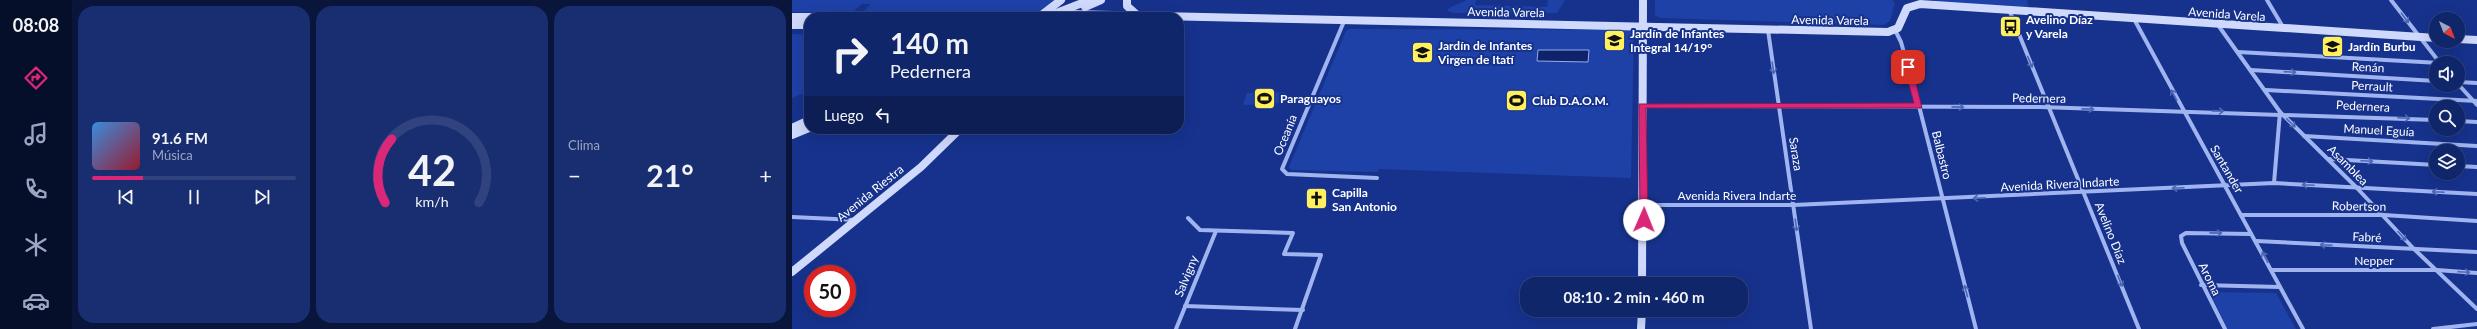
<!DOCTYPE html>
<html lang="es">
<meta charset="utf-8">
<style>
body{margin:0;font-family:Lato,sans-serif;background:#192e70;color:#f1f3f6;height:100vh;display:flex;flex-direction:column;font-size:15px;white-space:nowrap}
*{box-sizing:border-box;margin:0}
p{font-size:13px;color:#9ca5c1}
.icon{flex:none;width:22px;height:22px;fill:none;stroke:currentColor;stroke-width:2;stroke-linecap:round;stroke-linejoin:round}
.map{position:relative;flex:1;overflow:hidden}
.drawer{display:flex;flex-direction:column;gap:6px;padding:6px;background:#09153a;width:720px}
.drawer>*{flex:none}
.hud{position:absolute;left:12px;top:12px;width:380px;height:122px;border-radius:16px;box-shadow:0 4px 16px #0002,0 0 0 1px #30437e;background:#10266a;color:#f1f3f6;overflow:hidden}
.needle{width:26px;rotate:138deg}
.fabs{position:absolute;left:1637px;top:12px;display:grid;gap:8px}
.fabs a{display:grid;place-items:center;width:36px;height:36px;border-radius:50%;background:#10266a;box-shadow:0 4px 16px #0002,0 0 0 1px #30437e;font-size:20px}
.speed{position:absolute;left:12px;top:265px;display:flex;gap:8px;font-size:20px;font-weight:700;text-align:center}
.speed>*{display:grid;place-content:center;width:52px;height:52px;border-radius:50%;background:#10266a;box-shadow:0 4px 16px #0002,0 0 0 1px #30437e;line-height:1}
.speed .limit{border:6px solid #d22;background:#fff;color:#111}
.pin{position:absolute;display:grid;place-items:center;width:34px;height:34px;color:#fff;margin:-17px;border-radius:8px;box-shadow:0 2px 6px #0006}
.me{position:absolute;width:44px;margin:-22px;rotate:1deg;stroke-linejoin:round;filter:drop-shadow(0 0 3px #0008)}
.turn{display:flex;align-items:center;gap:14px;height:84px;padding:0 20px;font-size:18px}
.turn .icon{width:52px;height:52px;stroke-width:2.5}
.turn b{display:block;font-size:28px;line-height:34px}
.then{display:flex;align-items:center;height:38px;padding:0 20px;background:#0003;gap:8px;font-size:15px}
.big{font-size:30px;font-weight:700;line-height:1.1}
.drawer .card{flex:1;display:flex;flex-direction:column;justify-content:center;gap:6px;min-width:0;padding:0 14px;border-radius:16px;background:#192e70}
.drawer .dial{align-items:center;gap:0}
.dial svg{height:104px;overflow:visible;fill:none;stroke:#30437e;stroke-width:7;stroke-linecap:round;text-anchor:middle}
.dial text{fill:#f1f3f6;stroke:none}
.song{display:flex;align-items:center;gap:12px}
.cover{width:48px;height:48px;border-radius:6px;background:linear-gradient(135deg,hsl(210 70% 55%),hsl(350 70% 35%))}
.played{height:4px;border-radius:2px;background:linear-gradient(90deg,#db2777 25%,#30437e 25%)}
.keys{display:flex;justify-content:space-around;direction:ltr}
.heat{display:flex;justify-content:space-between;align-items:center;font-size:22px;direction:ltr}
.drawer .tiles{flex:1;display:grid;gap:6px;grid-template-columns:repeat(3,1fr)}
.trip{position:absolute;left:728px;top:277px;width:228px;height:40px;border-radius:16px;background:#10266a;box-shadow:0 4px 16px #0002,0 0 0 1px #30437e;font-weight:700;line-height:40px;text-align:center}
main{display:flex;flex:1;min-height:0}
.menu{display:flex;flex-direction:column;width:72px;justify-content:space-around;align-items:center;background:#060f2a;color:#9ca5c1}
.menu .icon{width:28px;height:28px}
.menu .active{color:#db2777}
.menu b{font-size:18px;color:#f1f3f6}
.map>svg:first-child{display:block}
.green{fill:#1e41a7}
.water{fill:#0e236a;stroke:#93acf2}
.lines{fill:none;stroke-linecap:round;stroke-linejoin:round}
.street{stroke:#a0b5f0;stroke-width:4}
.secondary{stroke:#ced9fb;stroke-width:8}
.oneway{stroke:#4d66b5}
.route{fill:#db2777;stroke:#8e194d}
.labels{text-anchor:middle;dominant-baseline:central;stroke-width:4;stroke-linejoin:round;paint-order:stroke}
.street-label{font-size:12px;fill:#fff;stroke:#16328d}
.poi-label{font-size:12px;font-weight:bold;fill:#fff;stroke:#16328d;text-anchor:start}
</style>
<main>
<nav class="menu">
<b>08:08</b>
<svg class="icon active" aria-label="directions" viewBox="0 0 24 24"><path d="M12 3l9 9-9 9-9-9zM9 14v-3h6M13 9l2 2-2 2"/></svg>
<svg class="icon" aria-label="music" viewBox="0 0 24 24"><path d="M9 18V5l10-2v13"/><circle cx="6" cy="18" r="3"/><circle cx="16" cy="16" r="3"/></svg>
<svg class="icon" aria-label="phone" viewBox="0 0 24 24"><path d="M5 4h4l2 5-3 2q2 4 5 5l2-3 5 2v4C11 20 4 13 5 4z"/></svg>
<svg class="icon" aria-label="climate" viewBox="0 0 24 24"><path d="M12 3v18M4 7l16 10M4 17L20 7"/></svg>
<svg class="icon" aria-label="car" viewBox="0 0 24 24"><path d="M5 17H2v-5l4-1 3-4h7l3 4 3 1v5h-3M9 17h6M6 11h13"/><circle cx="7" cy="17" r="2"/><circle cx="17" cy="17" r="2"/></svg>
</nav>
<section class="drawer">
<div class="tiles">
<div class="card">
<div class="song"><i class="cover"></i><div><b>91.6 FM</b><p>Música</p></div></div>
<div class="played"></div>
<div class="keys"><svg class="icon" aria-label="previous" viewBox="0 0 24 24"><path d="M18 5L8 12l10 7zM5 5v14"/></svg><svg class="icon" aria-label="pause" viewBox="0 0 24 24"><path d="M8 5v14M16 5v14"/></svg><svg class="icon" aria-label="next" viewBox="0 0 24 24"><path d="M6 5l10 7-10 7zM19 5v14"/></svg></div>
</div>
<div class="card dial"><svg viewBox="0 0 100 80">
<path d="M14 69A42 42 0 1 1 86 69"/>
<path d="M14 69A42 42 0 0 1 19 20" stroke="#db2777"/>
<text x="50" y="56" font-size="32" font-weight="700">42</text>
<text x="50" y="72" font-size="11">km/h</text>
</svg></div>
<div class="card"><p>Clima</p>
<div class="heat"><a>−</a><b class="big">21°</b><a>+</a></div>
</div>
</div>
</section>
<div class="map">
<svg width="1685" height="329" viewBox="0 0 1685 329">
<rect width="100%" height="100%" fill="#16328d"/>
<!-- green -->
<g class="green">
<polygon points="0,0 262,0 249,11 233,17 133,17 115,13 71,12 79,4 70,4 61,12 0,12"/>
<polygon points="675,0 684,0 683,5 755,7 756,0 773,0 765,13 662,13 655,11 657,8"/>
<polygon points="863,0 1100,0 1103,3 1098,21 1092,25 869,18 863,15"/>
<polygon points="1141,0 1235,0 1237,9 1219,8 1215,5 1212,5 1212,8 1146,3"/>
<polygon points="558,29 842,30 839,178 587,169 586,172 499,170 497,167 554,31"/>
<polygon points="0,34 17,35 17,91 0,98"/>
<polygon points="493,92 490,103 451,105 455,93"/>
<polygon points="1418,292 1484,293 1504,329 1435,329"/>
</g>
<!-- water -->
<polygon class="water" points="746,50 797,50 796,62 745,61"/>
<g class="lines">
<!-- street -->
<g class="street">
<polyline points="1475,0 1491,27"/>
<polyline points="1599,0 1648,63"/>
<polyline points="1218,12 1347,329"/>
<polyline points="553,19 490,169 495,174 585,178"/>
<polyline points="1342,19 1511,329"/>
<polyline points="1426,25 1488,112 1564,187 1622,249 1685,309"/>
<polyline points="976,30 1019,329"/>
<polyline points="1103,30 1109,42 1127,106 1184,329"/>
<polyline points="1446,52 1648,63"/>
<polyline points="1459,70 1644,81"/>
<polyline points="1666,82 1685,83"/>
<polyline points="1666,84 1685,105"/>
<polyline points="1474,90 1685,101"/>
<polyline points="851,106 1248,107 1644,120"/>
<polyline points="1666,121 1685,122"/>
<polyline points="1512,136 1685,146"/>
<polyline points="1537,159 1644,165"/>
<polyline points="1666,166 1685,167"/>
<polyline points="1482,183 1488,112"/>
<polyline points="852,205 1002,205 1482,183 1685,194"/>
<polyline points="1449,215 1592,215 1685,221"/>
<polyline points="0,217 64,220"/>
<polyline points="396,218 408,230 501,233 492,254 529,255 503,329"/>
<polyline points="1464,241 1685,252"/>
<polyline points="1480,270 1645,270 1685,273"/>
<polyline points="1409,285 1488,287"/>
<polyline points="393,306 511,310"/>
<polyline points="384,329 424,231"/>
<polyline points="1433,329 1390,243 1389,236 1394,233 1459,234"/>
<polyline points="1641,329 1685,324"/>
</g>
<!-- secondary -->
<g class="secondary">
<polyline points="335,0 335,6 344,14"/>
<polyline points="293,7 309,0"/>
<polyline points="276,14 1096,32 1106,28 1115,8 1128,4 1644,38"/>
<polyline points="0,17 24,17"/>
<polyline points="247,17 269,0"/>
<polyline points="254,17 298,0"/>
<polyline points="0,25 17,25"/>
<polyline points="1666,39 1685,40"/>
<polyline points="0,128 17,120"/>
<polyline points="0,135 17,128"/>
<polyline points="0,272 129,167 168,129"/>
<polyline points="850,284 851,0"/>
<polyline points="849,329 850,310"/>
</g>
</g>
<!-- one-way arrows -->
<defs><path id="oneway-shaft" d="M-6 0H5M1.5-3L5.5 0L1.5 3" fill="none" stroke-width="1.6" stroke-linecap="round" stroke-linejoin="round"/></defs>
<g class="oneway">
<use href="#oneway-shaft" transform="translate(1613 18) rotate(53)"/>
<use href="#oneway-shaft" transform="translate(1238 62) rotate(67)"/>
<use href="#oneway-shaft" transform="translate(981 68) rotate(82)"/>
<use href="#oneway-shaft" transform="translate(1498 72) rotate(3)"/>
<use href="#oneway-shaft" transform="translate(1382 95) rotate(-118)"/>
<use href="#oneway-shaft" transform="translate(1166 107) rotate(1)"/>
<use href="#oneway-shaft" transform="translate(1296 109) rotate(1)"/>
<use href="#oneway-shaft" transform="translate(1426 111) rotate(1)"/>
<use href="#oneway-shaft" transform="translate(1612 118) rotate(3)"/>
<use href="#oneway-shaft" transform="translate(1499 123) rotate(44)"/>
<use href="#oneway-shaft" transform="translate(1575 161) rotate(3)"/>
<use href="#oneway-shaft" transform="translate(1516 185) rotate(-177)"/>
<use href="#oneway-shaft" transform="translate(1386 188) rotate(177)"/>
<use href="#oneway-shaft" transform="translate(1646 192) rotate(-177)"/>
<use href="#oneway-shaft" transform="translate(1187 198) rotate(177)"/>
<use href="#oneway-shaft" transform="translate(1004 225) rotate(82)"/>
<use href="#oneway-shaft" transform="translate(1424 233) rotate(1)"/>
<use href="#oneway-shaft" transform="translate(1610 236) rotate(48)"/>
<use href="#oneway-shaft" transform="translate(1534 245) rotate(-177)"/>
<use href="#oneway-shaft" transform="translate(1473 257) rotate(-118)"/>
<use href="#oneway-shaft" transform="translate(1672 272) rotate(3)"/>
<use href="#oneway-shaft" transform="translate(1328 281) rotate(68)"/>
<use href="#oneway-shaft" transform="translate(1174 291) rotate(-105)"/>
</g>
<!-- route -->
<polygon class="route" points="1116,65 1120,67 1130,108 854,108 856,220 852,224 848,223 847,104 1122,103 1112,67"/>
<!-- icons -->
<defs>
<symbol id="bus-square" viewBox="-11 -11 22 22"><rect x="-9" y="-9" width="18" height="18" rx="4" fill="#fff05f" stroke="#16328d"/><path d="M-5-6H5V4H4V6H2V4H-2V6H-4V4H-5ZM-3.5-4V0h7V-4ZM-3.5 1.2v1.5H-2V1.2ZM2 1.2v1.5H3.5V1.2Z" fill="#111"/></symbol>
<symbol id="school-square" viewBox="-11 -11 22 22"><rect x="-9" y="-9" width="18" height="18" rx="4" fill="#fff05f" stroke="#16328d"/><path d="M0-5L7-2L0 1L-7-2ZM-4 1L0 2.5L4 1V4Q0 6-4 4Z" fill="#111"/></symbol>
<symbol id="stadium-square" viewBox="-11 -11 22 22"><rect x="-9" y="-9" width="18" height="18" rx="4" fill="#fff05f" stroke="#16328d"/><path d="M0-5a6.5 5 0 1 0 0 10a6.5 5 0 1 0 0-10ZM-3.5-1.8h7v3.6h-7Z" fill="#111"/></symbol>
<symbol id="church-square" viewBox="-11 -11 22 22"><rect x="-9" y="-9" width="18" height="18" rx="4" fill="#fff05f" stroke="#16328d"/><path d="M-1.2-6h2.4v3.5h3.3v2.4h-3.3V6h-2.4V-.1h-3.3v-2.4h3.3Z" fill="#111"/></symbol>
</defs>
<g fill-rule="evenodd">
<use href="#bus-square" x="1206" y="14" width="25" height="25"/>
<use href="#school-square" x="810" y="28" width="25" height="25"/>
<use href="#school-square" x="1528" y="34" width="25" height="25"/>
<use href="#school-square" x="618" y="40" width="25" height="25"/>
<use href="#stadium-square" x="460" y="86" width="25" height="25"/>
<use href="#stadium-square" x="712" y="88" width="25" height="25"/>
<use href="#church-square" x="512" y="186" width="25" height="25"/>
</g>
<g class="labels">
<!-- street labels -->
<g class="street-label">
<text transform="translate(714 12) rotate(1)">Avenida Varela</text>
<text transform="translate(1435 14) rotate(4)">Avenida Varela</text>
<text transform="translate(1038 20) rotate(1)">Avenida Varela</text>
<text transform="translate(1576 67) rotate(3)">Renán</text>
<text transform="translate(1580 86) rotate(3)">Perrault</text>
<text transform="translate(1247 98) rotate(1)">Pedernera</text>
<text transform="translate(1571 106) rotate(3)">Pedernera</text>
<text transform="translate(1587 130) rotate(3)">Manuel Eguía</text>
<text transform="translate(493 135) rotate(-68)">Oceanía</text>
<text transform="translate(1004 154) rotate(81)">Saraza</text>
<text transform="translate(1150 155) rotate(76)">Balbastro</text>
<text transform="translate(1556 165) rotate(45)">Asamblea</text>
<text transform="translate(1435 169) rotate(60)">Santander</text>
<text transform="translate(1268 184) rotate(-3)">Avenida Rivera Indarte</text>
<text transform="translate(78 193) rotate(-39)">Avenida Riestra</text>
<text x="945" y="195">Avenida Rivera Indarte</text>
<text transform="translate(1567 206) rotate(1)">Robertson</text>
<text transform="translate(1319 233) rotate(68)">Avelino Díaz</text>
<text transform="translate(1575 237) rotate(3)">Fabré</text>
<text x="1582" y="260">Nepper</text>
<text transform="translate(394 276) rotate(-68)">Salvigny</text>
<text transform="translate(1418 279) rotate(64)">Aroma</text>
</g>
<!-- poi labels -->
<g class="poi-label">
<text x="1234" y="19">Avelino Díaz<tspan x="1234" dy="14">y Varela</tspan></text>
<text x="838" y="33">Jardín de Infantes<tspan x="838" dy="14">Integral 14/19°</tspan></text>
<text x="646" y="45">Jardín de Infantes<tspan x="646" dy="14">Virgen de Itatí</tspan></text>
<text x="1556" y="46">Jardín Burbu</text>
<text x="488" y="98">Paraguayos</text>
<text x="740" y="100">Club D.A.O.M.</text>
<text x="540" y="192">Capilla<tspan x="540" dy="14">San Antonio</tspan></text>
</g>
</g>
</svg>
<div class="fabs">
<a><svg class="needle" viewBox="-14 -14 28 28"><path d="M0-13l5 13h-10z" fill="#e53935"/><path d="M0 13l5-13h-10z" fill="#9ca5c1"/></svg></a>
<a><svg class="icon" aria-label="sound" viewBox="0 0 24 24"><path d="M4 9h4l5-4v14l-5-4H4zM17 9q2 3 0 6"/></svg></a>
<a><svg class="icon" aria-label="search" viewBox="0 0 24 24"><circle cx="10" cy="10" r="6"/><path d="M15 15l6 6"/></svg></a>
<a><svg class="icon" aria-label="layers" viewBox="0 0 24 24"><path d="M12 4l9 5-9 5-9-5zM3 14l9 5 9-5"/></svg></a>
</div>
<div class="speed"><div class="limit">50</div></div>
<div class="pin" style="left:1116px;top:67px;background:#d93025"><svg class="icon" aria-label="arrive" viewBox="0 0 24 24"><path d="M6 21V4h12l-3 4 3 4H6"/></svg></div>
<svg class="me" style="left:852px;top:220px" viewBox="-20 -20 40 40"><circle r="19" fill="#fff"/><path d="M0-13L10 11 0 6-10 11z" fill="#db2777"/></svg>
<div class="trip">08:10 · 2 min · 460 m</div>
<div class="hud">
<div class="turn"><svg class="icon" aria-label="right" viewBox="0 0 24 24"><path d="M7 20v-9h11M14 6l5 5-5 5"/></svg><div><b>140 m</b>Pedernera</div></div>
<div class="then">Luego<svg class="icon" aria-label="left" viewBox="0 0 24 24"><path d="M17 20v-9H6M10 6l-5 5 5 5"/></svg></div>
</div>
</div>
</main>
